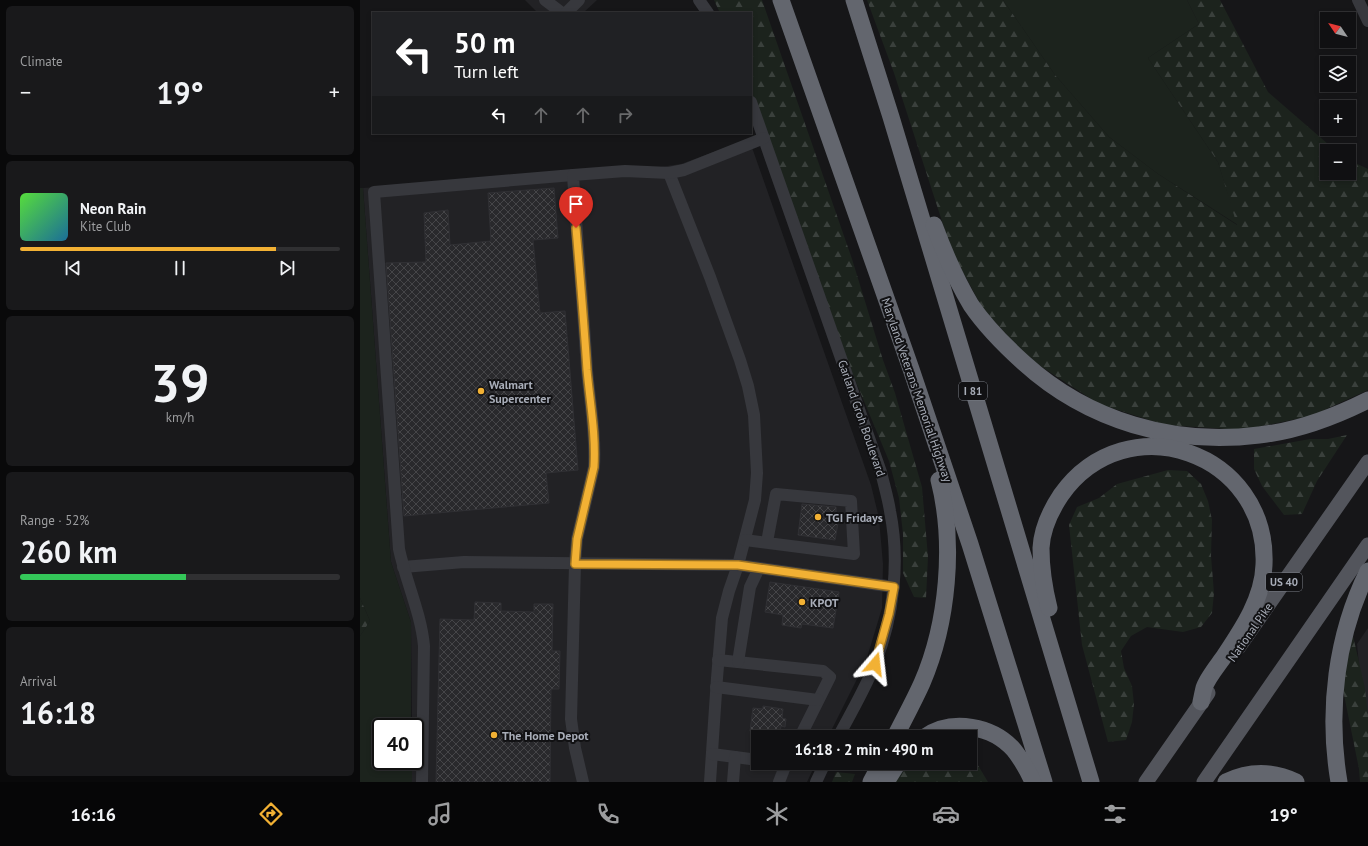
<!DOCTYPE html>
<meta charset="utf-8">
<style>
body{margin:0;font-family:"PT Sans",sans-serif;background:#19191b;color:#f1f3f6;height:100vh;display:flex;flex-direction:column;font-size:15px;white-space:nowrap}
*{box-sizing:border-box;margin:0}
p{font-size:13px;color:#9c9d9f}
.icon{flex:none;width:22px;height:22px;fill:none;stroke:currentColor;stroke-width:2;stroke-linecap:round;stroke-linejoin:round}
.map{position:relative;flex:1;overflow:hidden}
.sheet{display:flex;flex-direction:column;gap:6px;padding:6px;background:#09090a;width:360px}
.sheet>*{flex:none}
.top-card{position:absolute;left:12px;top:12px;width:380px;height:122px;border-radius:0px;box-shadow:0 2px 6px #0003,0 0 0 1px #303032;background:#202124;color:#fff;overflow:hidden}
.needle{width:26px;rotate:305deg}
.controls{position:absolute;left:960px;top:12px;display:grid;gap:8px}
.controls a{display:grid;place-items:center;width:36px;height:36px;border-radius:0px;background:#101012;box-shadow:0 2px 6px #0003,0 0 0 1px #303032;font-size:20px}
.speed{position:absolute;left:12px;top:718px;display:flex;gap:8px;font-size:20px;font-weight:700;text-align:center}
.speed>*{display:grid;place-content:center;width:52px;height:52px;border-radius:50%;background:#101012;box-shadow:0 2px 6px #0003,0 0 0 1px #303032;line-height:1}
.speed .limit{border:2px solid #111;border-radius:6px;background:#fff;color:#111}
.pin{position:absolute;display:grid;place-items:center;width:34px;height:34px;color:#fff;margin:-41px -17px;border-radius:50% 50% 50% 0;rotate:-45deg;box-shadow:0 0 4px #0007}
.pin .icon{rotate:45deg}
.me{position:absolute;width:44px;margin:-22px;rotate:17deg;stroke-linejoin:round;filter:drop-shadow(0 0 3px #0008)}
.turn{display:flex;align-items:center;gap:14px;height:84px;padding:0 16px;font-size:18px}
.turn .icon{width:52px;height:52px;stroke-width:2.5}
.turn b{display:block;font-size:28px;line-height:34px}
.lanes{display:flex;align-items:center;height:38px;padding:0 16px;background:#0003;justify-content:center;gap:20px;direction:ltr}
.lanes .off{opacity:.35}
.big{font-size:30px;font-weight:800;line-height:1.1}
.sheet .tile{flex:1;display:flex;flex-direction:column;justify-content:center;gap:6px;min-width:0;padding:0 14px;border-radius:6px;background:#19191b}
.sheet .dial{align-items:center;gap:0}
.dial b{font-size:52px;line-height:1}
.song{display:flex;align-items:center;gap:12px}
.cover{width:48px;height:48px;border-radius:6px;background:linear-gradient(135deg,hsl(110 70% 55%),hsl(200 70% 35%))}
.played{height:4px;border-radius:2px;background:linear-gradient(90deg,#f2b134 80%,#303032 80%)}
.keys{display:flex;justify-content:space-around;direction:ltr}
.heat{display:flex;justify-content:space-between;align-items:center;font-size:22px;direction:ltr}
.charge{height:6px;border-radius:3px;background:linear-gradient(90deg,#34c759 52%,#303032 0)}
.trip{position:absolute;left:391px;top:730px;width:226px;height:40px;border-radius:0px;background:#101012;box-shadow:0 2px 6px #0003,0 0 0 1px #303032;font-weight:800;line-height:40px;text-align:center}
.dock{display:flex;height:64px;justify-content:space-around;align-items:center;background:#060607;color:#9c9d9f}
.dock .icon{width:28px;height:28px}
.dock .selected{color:#f2b134}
.dock b{font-size:18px;color:#f1f3f6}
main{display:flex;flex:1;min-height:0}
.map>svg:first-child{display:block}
.built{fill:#222225}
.green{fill:#1c231d}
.forest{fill:url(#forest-firs)}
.building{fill:url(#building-cross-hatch);stroke:#303034}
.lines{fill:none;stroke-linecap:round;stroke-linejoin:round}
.minor{stroke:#37383d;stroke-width:12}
.major{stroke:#53555c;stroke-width:15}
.highway{stroke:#63666e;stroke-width:17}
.route-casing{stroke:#9d7322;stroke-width:10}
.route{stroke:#f2b134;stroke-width:7}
.poi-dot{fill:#f2b134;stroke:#111113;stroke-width:1.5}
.labels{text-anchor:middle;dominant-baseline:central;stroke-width:4;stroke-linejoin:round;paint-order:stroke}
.shield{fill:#111113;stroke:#7b7e86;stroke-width:1}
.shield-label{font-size:11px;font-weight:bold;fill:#a8adb8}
.poi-label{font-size:12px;font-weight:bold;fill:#a8adb8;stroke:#111113;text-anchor:start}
.street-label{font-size:12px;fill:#a8adb8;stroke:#111113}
</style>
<main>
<section class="sheet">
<div class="tile"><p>Climate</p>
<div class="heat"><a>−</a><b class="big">19°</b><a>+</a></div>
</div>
<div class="tile">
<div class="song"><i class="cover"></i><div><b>Neon Rain</b><p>Kite Club</p></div></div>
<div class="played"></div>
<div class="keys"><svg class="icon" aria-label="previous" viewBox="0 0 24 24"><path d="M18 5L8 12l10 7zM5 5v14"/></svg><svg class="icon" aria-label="pause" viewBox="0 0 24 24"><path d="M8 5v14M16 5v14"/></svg><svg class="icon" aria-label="next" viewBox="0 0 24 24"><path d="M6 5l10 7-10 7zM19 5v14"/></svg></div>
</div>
<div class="tile dial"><b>39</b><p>km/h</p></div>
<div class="tile"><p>Range · 52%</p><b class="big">260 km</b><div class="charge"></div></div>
<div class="tile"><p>Arrival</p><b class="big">16:18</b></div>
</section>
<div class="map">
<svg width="1008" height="782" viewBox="0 0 1008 782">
<defs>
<pattern id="forest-firs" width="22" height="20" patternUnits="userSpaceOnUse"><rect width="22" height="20" fill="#1c231d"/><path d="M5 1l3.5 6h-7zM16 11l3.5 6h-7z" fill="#3a403c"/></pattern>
<pattern id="building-cross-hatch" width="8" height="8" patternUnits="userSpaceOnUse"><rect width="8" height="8" fill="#29292c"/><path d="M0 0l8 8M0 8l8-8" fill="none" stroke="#454548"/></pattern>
</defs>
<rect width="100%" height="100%" fill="#161618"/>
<!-- built -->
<g class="built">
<polygon points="165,0 237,0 223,13 178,13"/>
<polygon points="389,139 511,485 519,518 523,564 522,608 506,661 468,737 398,737 398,763 456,763 447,782 52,782 52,761 55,761 55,727 52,727 51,622 31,562 3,188 300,167 321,164"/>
<polygon points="1008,628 1008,759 997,644"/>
</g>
<!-- green -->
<g class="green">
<polygon points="643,0 827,0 839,24 788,58 858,162 878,225 798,174 749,137 695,75"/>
<polygon points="0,188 3,188 31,562 51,622 51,727 21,727 21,761 52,761 52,782 0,782 0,636 10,621 0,598"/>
</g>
<!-- forest -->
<g class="forest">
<polygon points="354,0 402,0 492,259 523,360 535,393 562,487 568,557 566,598 554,597 543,573 543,534 539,498 529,461 491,370 391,90 391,13 360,13"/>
<polygon points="507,0 643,0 695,75 749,137 798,174 877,225 858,162 788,58 839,24 827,0 860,0 908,92 976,151 967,151 967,173 989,173 989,160 1008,169 1008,390 951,416 883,430 805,425 739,404 668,358 623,309 592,252 534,73"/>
<polygon points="987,435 957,481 942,514 924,515 902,486 894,469 894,449 950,439 968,439"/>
<polygon points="808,470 827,471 841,484 848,501 852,520 851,556 854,593 852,613 841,627 823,632 787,627 771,636 761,651 764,668 772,686 774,704 772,722 766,740 748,742 722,645 709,525 717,507 739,498 757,484"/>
<polygon points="0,598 10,621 0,636"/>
<polygon points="993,636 1005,688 1008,716 1008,782 1000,782 999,769 980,675 981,656"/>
<polygon points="610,760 616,762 628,782 534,782 536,777 553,763 610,763"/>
<polygon points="476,772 495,774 492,782 472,782"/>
</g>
<!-- building -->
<g class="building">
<polygon points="194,188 198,238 173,240 180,313 205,311 218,470 186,473 189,503 44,516 26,263 66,262 64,213 88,210 90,245 131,241 128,193"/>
<polygon points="442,504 476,507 476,512 477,512 475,523 478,523 475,540 438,535"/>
<polygon points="410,582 479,592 473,628 442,624 441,628 422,625 423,615 405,612"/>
<polygon points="115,602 141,603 141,611 174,612 174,604 193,604 192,651 200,651 199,689 191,689 190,782 76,782 80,619 114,620"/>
<polygon points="403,706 423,709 422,718 426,719 425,727 421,726 419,737 399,737 400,733 390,731 393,708 403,709"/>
</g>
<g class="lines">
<!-- minor -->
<g class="minor">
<polyline points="185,0 202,13"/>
<polyline points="339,0 348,13"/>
<polyline points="998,0 1008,21"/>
<polyline points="206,13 219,0"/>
<path d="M 391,102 L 521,472 C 524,485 528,498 530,511 C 540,561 534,616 515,664 C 505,689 491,713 478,737"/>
<polyline points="309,173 350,277 380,360 388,386 394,415 397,473 395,500 378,565 369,591 362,618 357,678 350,782"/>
<polyline points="385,540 494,554 491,501 416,494 407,542"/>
<polyline points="43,567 104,562 378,565 534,587"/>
<polyline points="358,660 463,671 470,677 440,737"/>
<polyline points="378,662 390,587 399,568"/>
<polyline points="356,687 458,700"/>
<polyline points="352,754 398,760"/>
<path d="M 62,782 L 64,646 C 61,613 46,582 39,549 L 14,192 L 213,175"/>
<path d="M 223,782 L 215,748 L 211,719 L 215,564 L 217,539 L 234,467 C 236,435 230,403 227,370 C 223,305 217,240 213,175 L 265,171 L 309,173 L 324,170 L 404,138"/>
<polyline points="373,782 375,757"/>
<polyline points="419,782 426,764"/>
<polyline points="456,782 465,763"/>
</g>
<!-- major -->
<g class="major">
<polyline points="878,648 1008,462"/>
<polyline points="786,782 848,693"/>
<polyline points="844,782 1008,545"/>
</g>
<!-- highway -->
<g class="highway">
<polyline points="421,0 551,369 610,544 684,782"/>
<polyline points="494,0 531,117 731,782"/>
<path d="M 574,225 C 584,252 596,280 611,305 C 626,327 644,345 664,363 C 728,421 814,446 899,435 C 937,431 974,417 1008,400"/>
<path d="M 689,608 C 684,588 681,568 681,548 C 682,529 691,510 701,495 C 767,402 909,453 904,565 C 903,598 883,628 865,655 C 859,664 847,678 844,688 C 843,692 842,697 841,702"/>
<path d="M 535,737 C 544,719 554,701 562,683 C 588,623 595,543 579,480"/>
<path d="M 565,737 C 592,718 633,726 654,750 C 662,760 668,771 673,782"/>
<polyline points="511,782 521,763"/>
<polyline points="526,782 538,763"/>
<path d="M 866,782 C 889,771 913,771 936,782"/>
<path d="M 979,782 C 967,711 976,636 1008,571"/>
</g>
</g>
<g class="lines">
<defs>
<path id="route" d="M 216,228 C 220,275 224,323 227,370 C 230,403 236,435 234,467 L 217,539 L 215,564 L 378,565 L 534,587 L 529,614 L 515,664"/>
</defs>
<!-- route casing -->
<use href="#route" class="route-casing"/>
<!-- route -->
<use href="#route" class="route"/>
</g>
<!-- markers -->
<g class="poi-dot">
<circle cx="121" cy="391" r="4"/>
<circle cx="458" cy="517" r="4"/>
<circle cx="442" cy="602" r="4"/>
<circle cx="134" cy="735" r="4"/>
</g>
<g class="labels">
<!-- shield labels -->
<g class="shield">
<rect x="599" y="382" width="28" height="18" rx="3"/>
<rect x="906" y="573" width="36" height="18" rx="3"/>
</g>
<g class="shield-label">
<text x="613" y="391">I 81</text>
<text x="924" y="582">US 40</text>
</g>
<!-- poi labels -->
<g class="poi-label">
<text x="129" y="384">Walmart<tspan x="129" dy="14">Supercenter</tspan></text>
<text x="466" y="517">TGI Fridays</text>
<text x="450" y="602">KPOT</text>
<text x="142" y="735">The Home Depot</text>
</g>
<!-- street labels -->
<g class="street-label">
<text transform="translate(557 390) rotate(71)">Maryland Veterans Memorial Highway</text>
<text transform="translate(502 418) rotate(71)">Garland Groh Boulevard</text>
<text transform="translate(890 632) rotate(-55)">National Pike</text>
</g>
</g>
</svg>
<div class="controls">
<a><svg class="needle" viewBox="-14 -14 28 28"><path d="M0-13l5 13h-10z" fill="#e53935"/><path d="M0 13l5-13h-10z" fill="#9c9d9f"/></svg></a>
<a><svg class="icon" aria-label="layers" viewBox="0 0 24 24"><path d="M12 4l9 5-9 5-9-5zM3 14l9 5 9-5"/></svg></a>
<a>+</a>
<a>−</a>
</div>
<div class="speed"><div class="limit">40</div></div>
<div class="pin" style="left:216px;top:228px;background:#d93025"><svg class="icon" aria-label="arrive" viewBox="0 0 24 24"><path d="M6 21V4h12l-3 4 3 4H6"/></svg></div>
<svg class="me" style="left:515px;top:664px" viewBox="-20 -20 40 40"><path d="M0-17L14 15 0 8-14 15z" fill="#f2b134" stroke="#fff" stroke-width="4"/></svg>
<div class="trip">16:18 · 2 min · 490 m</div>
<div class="top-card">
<div class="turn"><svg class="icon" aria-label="left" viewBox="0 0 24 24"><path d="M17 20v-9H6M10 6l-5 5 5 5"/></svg><div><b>50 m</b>Turn left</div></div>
<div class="lanes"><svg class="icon" aria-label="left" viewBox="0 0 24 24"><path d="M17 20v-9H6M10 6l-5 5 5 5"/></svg><svg class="icon off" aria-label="ahead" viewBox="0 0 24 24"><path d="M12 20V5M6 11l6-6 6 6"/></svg><svg class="icon off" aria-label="ahead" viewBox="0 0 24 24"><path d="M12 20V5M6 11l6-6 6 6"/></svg><svg class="icon off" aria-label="right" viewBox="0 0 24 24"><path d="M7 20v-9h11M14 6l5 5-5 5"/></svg></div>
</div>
</div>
</main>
<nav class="dock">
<b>16:16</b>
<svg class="icon selected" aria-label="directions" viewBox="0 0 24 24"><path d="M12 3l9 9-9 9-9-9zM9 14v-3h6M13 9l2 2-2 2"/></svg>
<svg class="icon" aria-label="music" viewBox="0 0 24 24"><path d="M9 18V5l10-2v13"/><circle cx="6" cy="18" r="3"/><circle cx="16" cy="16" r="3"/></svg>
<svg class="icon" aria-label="phone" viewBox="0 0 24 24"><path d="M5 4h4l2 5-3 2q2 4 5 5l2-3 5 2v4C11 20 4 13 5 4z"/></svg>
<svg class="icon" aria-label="climate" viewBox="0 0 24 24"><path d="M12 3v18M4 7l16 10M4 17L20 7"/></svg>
<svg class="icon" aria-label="car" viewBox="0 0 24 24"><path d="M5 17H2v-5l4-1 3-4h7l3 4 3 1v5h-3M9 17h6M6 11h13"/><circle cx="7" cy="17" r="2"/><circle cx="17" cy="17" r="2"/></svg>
<svg class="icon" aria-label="filters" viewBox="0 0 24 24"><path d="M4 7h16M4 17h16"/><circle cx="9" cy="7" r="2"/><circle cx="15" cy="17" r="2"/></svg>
<b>19°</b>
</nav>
